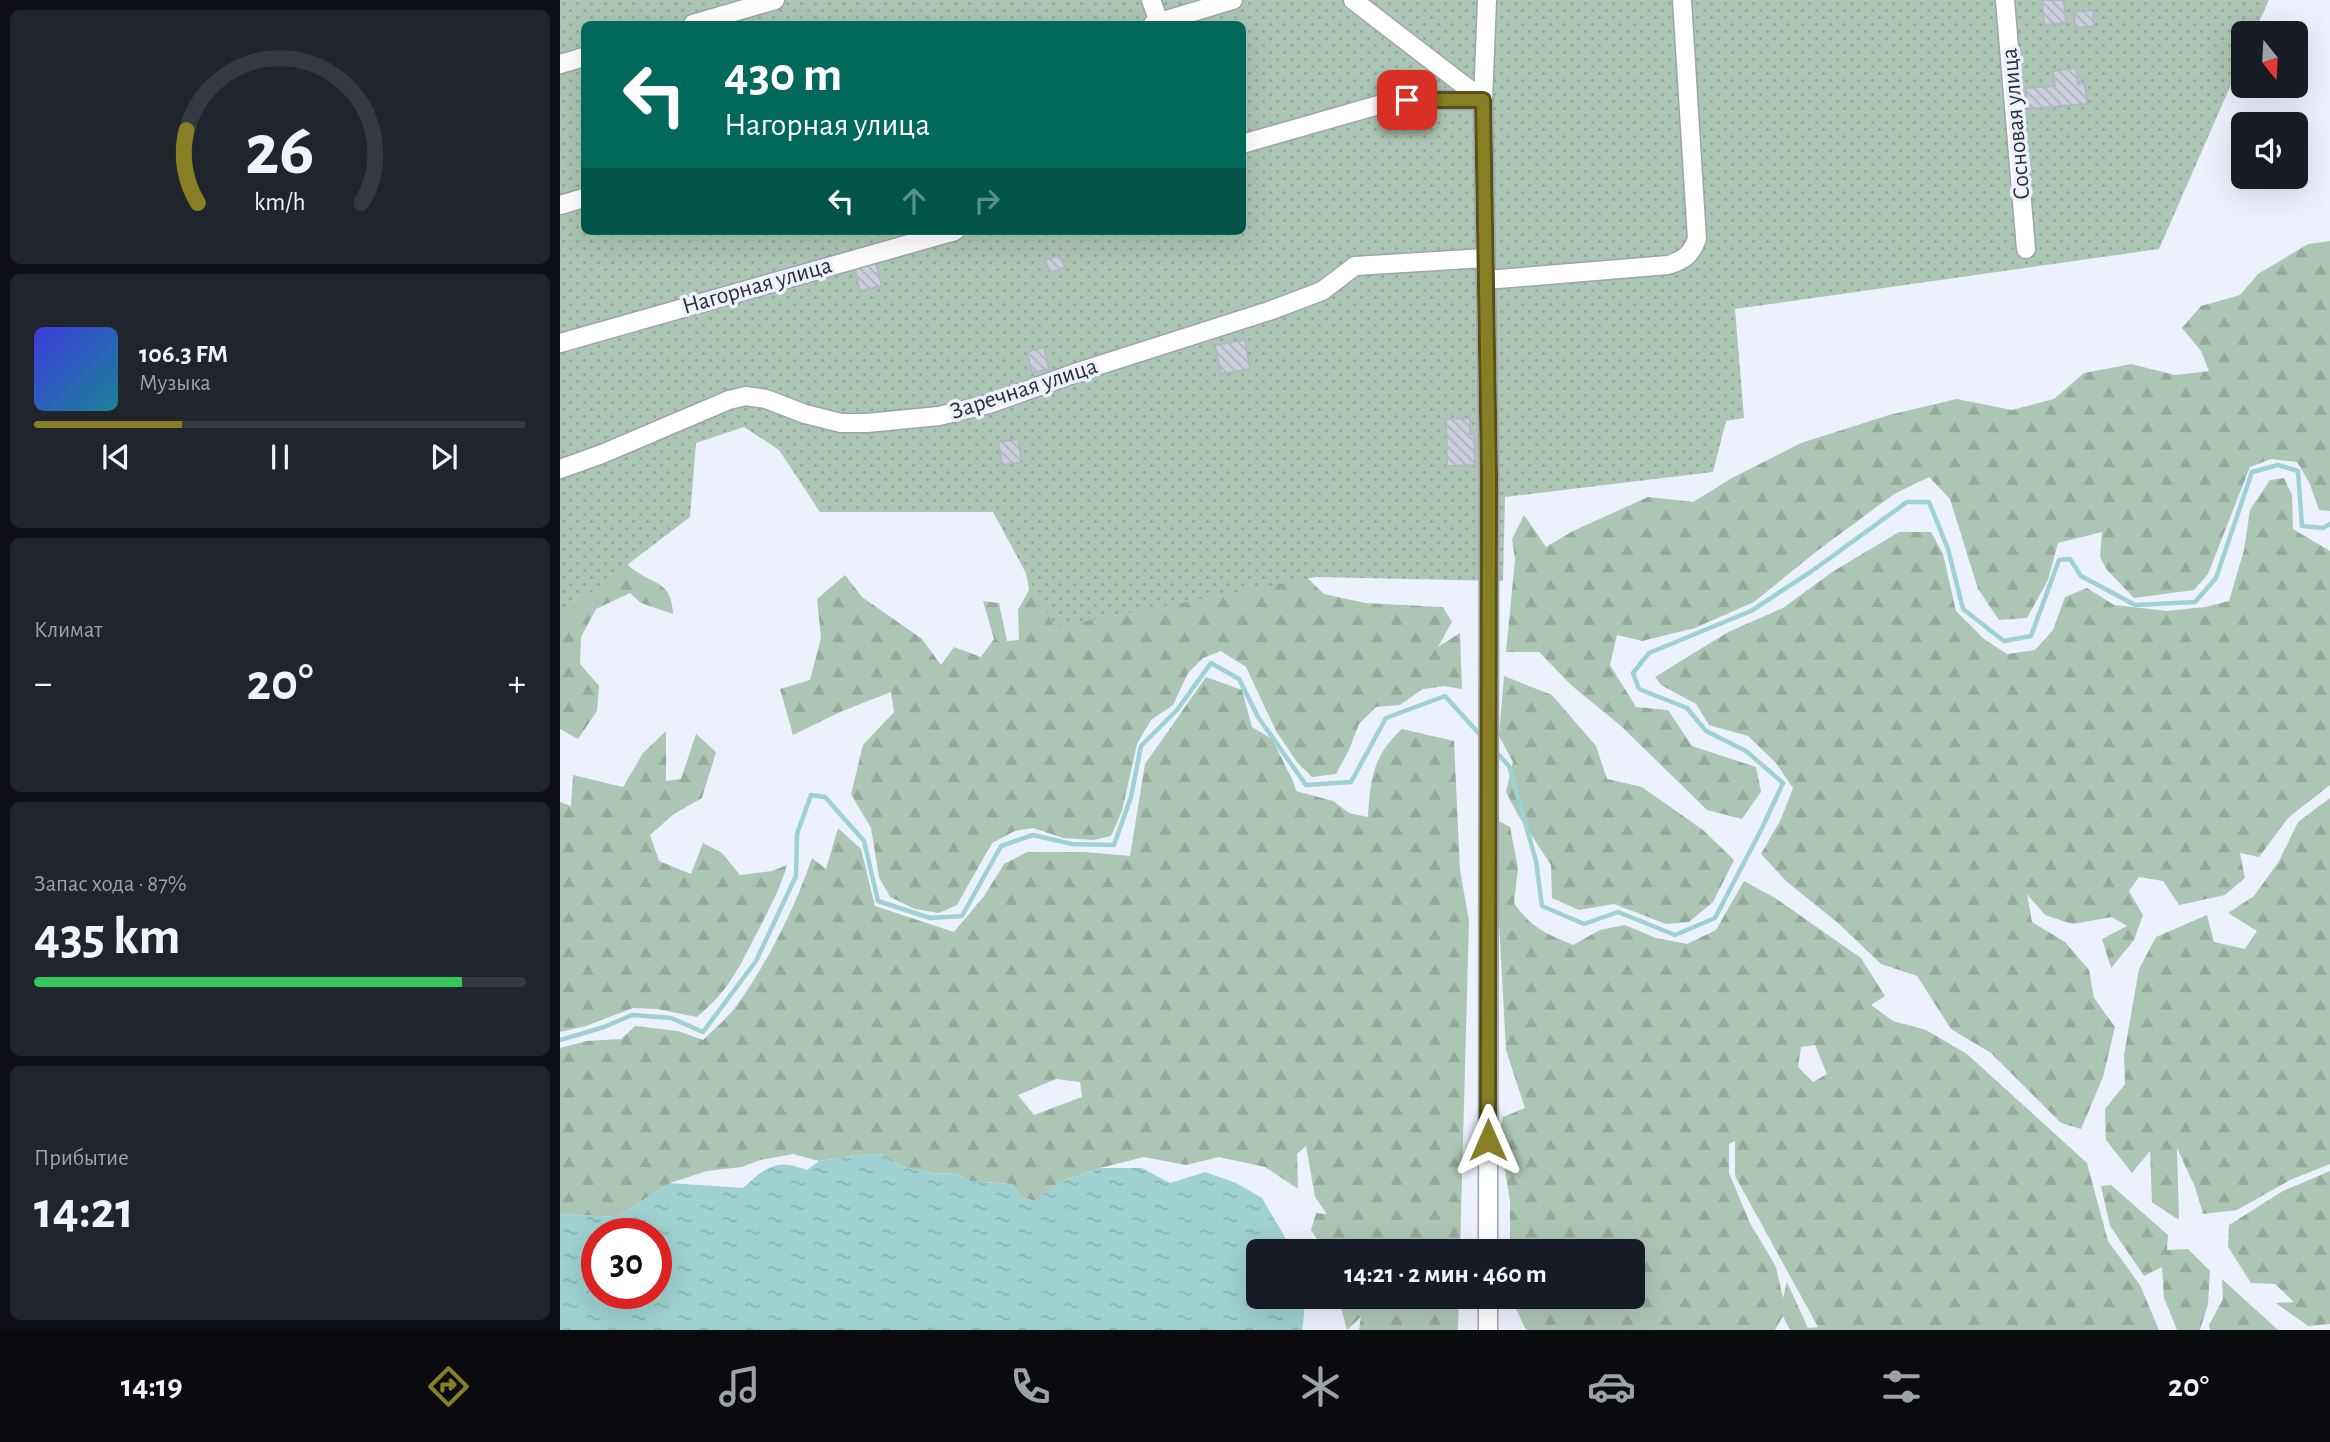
<!DOCTYPE html>
<html lang="ru">
<meta charset="utf-8">
<style>
body{margin:0;font-family:"Alegreya Sans",sans-serif;background:#20242c;color:#f1f3f6;height:100vh;display:flex;flex-direction:column;font-size:26px;white-space:nowrap}
*{box-sizing:border-box;margin:0}
p{font-size:23px;color:#9ea1a6}
.icon{flex:none;width:38px;height:38px;fill:none;stroke:currentColor;stroke-width:2;stroke-linecap:round;stroke-linejoin:round}
.map{position:relative;flex:1;overflow:hidden}
.sheet{display:flex;flex-direction:column;gap:10px;padding:10px;background:#0d0f14;width:560px}
.sheet>*{flex:none}
.banner{position:absolute;left:21px;top:21px;width:665px;height:214px;border-radius:10px;box-shadow:0 7px 28px #0002;background:#00695c;color:#fff;overflow:hidden}
.needle{width:46px;rotate:162deg}
.buttons{position:absolute;left:1671px;top:21px;display:grid;gap:14px}
.buttons a{display:grid;place-items:center;width:77px;height:77px;border-radius:10px;background:#171b24;box-shadow:0 7px 28px #0002;font-size:35px}
.speed{position:absolute;left:21px;top:1218px;display:flex;gap:14px;font-size:35px;font-weight:700;text-align:center}
.speed>*{display:grid;place-content:center;width:91px;height:91px;border-radius:50%;background:#171b24;box-shadow:0 7px 28px #0002;line-height:1}
.speed .limit{border:10px solid #d22;background:#fff;color:#111}
.pin{position:absolute;display:grid;place-items:center;width:60px;height:60px;color:#fff;margin:-30px;border-radius:14px;box-shadow:0 4px 10px #0006}
.me{position:absolute;width:77px;margin:-38px;rotate:0deg;stroke-linejoin:round;filter:drop-shadow(0 0 5px #0008)}
.turn{display:flex;align-items:center;gap:24px;height:147px;padding:0 28px;font-size:32px}
.turn .icon{width:91px;height:91px;stroke-width:2.5}
.turn b{display:block;font-size:49px;line-height:60px}
.lanes{display:flex;align-items:center;height:66px;padding:0 28px;background:#0003;justify-content:center;gap:35px;direction:ltr}
.lanes .off{opacity:.35}
.big{font-size:52px;font-weight:700;line-height:1.1}
.sheet .card{flex:1;display:flex;flex-direction:column;justify-content:center;gap:10px;min-width:0;padding:0 24px;border-radius:10px;background:#20242c}
.sheet .dial{align-items:center;gap:0}
.dial svg{height:182px;overflow:visible;fill:none;stroke:#363941;stroke-width:7;stroke-linecap:round;text-anchor:middle}
.dial text{fill:#f1f3f6;stroke:none}
.song{display:flex;align-items:center;gap:21px}
.cover{width:84px;height:84px;border-radius:10px;background:linear-gradient(135deg,hsl(240 70% 55%),hsl(190 70% 35%))}
.played{height:7px;border-radius:4px;background:linear-gradient(90deg,#877e25 30%,#363941 30%)}
.keys{display:flex;justify-content:space-around;direction:ltr}
.heat{display:flex;justify-content:space-between;align-items:center;font-size:38px;direction:ltr}
.charge{height:10px;border-radius:5px;background:linear-gradient(90deg,#34c759 87%,#363941 0)}
.trip{position:absolute;left:686px;top:1239px;width:399px;height:70px;border-radius:10px;background:#171b24;box-shadow:0 7px 28px #0002;font-weight:700;line-height:70px;text-align:center}
.dock{display:flex;height:112px;justify-content:space-around;align-items:center;background:#090b0e;color:#9ea1a6}
.dock .icon{width:49px;height:49px}
.dock .selected{color:#877e25}
.dock b{font-size:32px;color:#f1f3f6}
main{display:flex;flex:1;min-height:0}
.map>svg:first-child{display:block}
.forest{fill:url(#forest-firs);fill-rule:evenodd}
.garden{fill:url(#garden-dots);fill-rule:evenodd}
.water{fill:url(#water-ripples);fill-rule:evenodd}
.lines{fill:none;stroke-linecap:round;stroke-linejoin:round}
.stream{stroke:#9ed1d1;stroke-width:4.5}
.building{fill:url(#building-back-hatch);stroke:#b2b6c1;stroke-width:2}
.minor-casing{stroke:#9fa3ad;stroke-width:21}
.minor{stroke:#fff;stroke-width:18}
.route-casing{stroke:#585218;stroke-width:18}
.route{stroke:#877e25;stroke-width:12}
.labels{text-anchor:middle;dominant-baseline:central;stroke-width:7;stroke-linejoin:round;paint-order:stroke}
.street-label{font-size:24px;fill:#2d2f33;stroke:#ecf1fc}
</style>
<main>
<section class="sheet">
<div class="card dial"><svg viewBox="0 0 100 80">
<path d="M14 69A42 42 0 1 1 86 69"/>
<path d="M14 69A42 42 0 0 1 9 37" stroke="#877e25"/>
<text x="50" y="56" font-size="32" font-weight="700">26</text>
<text x="50" y="72" font-size="11">km/h</text>
</svg></div>
<div class="card">
<div class="song"><i class="cover"></i><div><b>106.3 FM</b><p>Музыка</p></div></div>
<div class="played"></div>
<div class="keys"><svg class="icon" aria-label="previous" viewBox="0 0 24 24"><path d="M18 5L8 12l10 7zM5 5v14"/></svg><svg class="icon" aria-label="pause" viewBox="0 0 24 24"><path d="M8 5v14M16 5v14"/></svg><svg class="icon" aria-label="next" viewBox="0 0 24 24"><path d="M6 5l10 7-10 7zM19 5v14"/></svg></div>
</div>
<div class="card"><p>Климат</p>
<div class="heat"><a>−</a><b class="big">20°</b><a>+</a></div>
</div>
<div class="card"><p>Запас хода · 87%</p><b class="big">435 km</b><div class="charge"></div></div>
<div class="card"><p>Прибытие</p><b class="big">14:21</b></div>
</section>
<div class="map">
<svg width="1770" height="1330" viewBox="0 0 1770 1330">
<defs>
<pattern id="forest-firs" width="22" height="20" patternUnits="userSpaceOnUse" patternTransform="scale(1.75)"><rect width="22" height="20" fill="#acc6b5"/><path d="M5 1l3.5 6h-7zM16 11l3.5 6h-7z" fill="#94aa9c"/></pattern>
<pattern id="garden-dots" width="8" height="8" patternUnits="userSpaceOnUse" patternTransform="scale(1.75)"><rect width="8" height="8" fill="#acc6b5"/><path d="M2 2h.1M6 6h.1" fill="none" stroke="#94aa9c" stroke-width="1.8" stroke-linecap="round"/></pattern>
<pattern id="water-ripples" width="26" height="14" patternUnits="userSpaceOnUse" patternTransform="scale(1.75)"><rect width="26" height="14" fill="#9ed1d1"/><path d="M2 4q2-2 4 0t4 0M15 11q2-2 4 0t4 0" fill="none" stroke="#88b4b4"/></pattern>
<pattern id="building-back-hatch" width="6" height="6" patternUnits="userSpaceOnUse" patternTransform="scale(1.75)"><rect width="6" height="6" fill="#cacfda"/><path d="M-1 5l2 2M0 0l6 6M5-1l2 2" fill="none" stroke="#aeb2bc"/></pattern>
</defs>
<rect width="100%" height="100%" fill="#ecf1fc"/>
<!-- forest -->
<g class="forest">
<polygon points="1770,241 1770,511 1759,510 1749,482 1737,462 1711,459 1690,467 1648,574 1634,590 1574,598 1547,570 1540,557 1542,532 1498,543 1488,580 1467,618 1439,620 1418,589 1390,499 1369,477 1334,494 1257,551 1194,602 1135,628 1082,641 1057,635 1050,665 1076,707 1108,710 1132,746 1196,767 1201,792 1182,819 1147,810 1061,726 1011,685 979,652 946,652 955,560 952,539 964,515 986,547 1013,531 1088,497 1133,502 1172,478 1241,443 1329,415 1397,399 1452,410 1494,399 1524,373 1571,364 1615,375 1649,371 1641,351 1622,328 1641,306 1680,295 1698,274 1748,244"/>
<polygon points="1724,478 1732,495 1733,529 1770,551 1770,785 1728,818 1699,857 1680,853 1685,878 1665,895 1619,905 1603,881 1579,877 1569,891 1583,915 1574,940 1551,968 1542,939 1567,926 1552,917 1512,924 1485,915 1467,894 1472,922 1505,942 1529,970 1534,998 1555,1027 1543,1077 1521,1129 1501,1123 1431,1053 1391,1029 1357,976 1321,964 1278,923 1226,881 1201,854 1221,819 1233,788 1216,763 1188,736 1149,725 1136,704 1101,685 1095,677 1168,632 1223,608 1272,572 1339,532 1371,532 1383,554 1396,611 1424,639 1447,654 1475,650 1493,630 1505,597 1527,588 1554,605 1607,611 1645,607 1669,601 1684,550 1690,510 1710,480"/>
<path d="M 55,548 C 61,555 67,565 74,570 C 94,585 112,581 113,614 L 81,603 L 70,593 L 36,609 L 21,637 L 20,664 L 39,686 L 37,711 L 18,739 L 0,729 L 0,581 Z"/>
<polygon points="465,566 742,573 764,594 805,603 883,607 892,622 878,647 900,633 902,689 885,686 863,689 840,705 816,707 799,724 789,750 776,774 752,777 737,762 716,731 686,667 661,651 643,658 628,673 613,705 591,720 577,744 562,811 551,836 534,840 503,838 473,828 455,831 432,843 397,905 379,913 355,909 330,897 319,877 311,828 291,794 303,745 334,712 331,692 280,712 233,735 220,689 250,680 261,638 257,599 285,575 302,597 362,639 381,665 394,647 421,657 434,639 423,601 439,603 447,641 459,640 458,610 469,590"/>
<polygon points="944,676 992,695 1036,746 1047,779 1082,787 1143,830 1174,860 1153,902 1129,922 1106,924 1054,904 1019,910 992,898 991,865 958,815 946,792 953,762 939,736"/>
<path d="M 646,677 L 682,690 L 692,727 L 712,739 L 733,781 L 736,791 L 773,801 L 789,813 L 808,817 C 810,780 813,755 842,729 L 894,741 L 900,870 L 909,921 L 900,1251 L 764,1251 L 751,1230 L 756,1213 L 767,1214 L 755,1197 L 746,1146 L 737,1154 L 738,1189 L 705,1167 L 659,1157 L 626,1165 L 584,1157 L 540,1168 L 500,1182 L 475,1201 L 461,1197 L 452,1184 L 409,1181 L 396,1174 L 372,1173 L 342,1167 L 326,1155 L 308,1154 L 259,1161 L 233,1154 L 200,1160 L 182,1167 L 147,1171 L 110,1183 L 56,1217 L 0,1214 L 0,1048 L 27,1041 L 61,1039 L 75,1026 L 118,1031 L 143,1040 C 154,1029 168,1018 177,1005 C 209,960 234,910 252,858 L 266,869 L 278,828 L 301,849 L 315,906 L 394,932 L 424,896 L 444,864 L 467,852 L 525,852 L 570,856 L 585,764 ZM 496,1079 L 520,1082 L 522,1097 L 474,1115 L 458,1095 Z"/>
<path d="M 106,731 L 106,781 L 121,779 L 136,734 L 156,752 L 142,798 L 114,814 L 90,835 L 99,861 L 131,874 L 143,843 L 162,853 L 180,875 L 212,871 L 227,865 C 221,887 211,905 201,925 C 181,963 172,988 137,1017 L 97,1009 L 73,1008 L 26,1026 L 0,1032 L 0,802 L 11,806 L 13,775 L 63,787 L 83,753 Z"/>
<polygon points="1770,798 1770,1164 1730,1180 1677,1210 1643,1214 1635,1187 1617,1148 1619,1220 1592,1202 1590,1151 1572,1173 1546,1140 1545,1109 1565,1084 1564,1055 1579,969 1596,937 1647,915 1654,942 1685,949 1697,931 1668,913 1694,896 1719,861 1738,822"/>
<path d="M 939,821 L 950,827 L 958,868 L 954,903 C 971,928 987,934 1013,945 L 1040,930 L 1065,925 L 1096,938 L 1127,944 L 1156,930 L 1184,881 L 1215,898 L 1301,958 L 1325,996 L 1311,1005 L 1333,1021 L 1366,1030 L 1407,1054 L 1527,1163 L 1548,1241 L 1580,1285 L 1599,1330 L 1230,1330 L 1223,1316 L 1215,1330 L 966,1330 L 954,1305 L 954,1297 L 1073,1297 L 1073,1251 L 950,1251 L 950,1201 L 939,1135 L 943,1117 L 965,1108 L 946,1050 L 939,922 ZM 1255,1045 L 1267,1074 L 1253,1082 L 1238,1067 L 1241,1047 ZM 1175,1141 L 1175,1176 L 1258,1327 L 1248,1328 L 1227,1282 L 1223,1298 L 1216,1267 L 1190,1223 L 1169,1173 L 1169,1144 Z"/>
<polygon points="1770,1171 1770,1324 1748,1326 1716,1303 1734,1302 1715,1284 1691,1283 1668,1247 1669,1225 1723,1191"/>
<polygon points="1551,1185 1608,1235 1607,1250 1628,1249 1650,1271 1648,1304 1640,1330 1617,1330 1604,1298 1602,1267 1584,1276 1550,1226 1541,1186"/>
<polygon points="1662,1279 1718,1330 1650,1330 1649,1325 1663,1299"/>
<polygon points="778,1297 899,1297 898,1330 799,1330 801,1317 787,1330"/>
</g>
<!-- garden -->
<path class="garden" d="M 0,0 L 1709,0 L 1694,33 L 1684,33 L 1683,57 L 1599,249 L 1175,309 L 1184,418 L 1166,421 L 1153,472 L 945,497 L 943,581 L 756,577 L 495,627 L 433,512 L 260,512 L 219,450 L 184,427 L 136,443 L 130,517 L 0,616 ZM 24,24 L 682,24 L 682,231 L 24,231 Z"/>
<!-- water -->
<path class="water" d="M 308,1154 L 326,1155 L 342,1167 L 371,1173 L 396,1174 L 409,1181 L 452,1184 L 461,1197 L 474,1201 L 500,1182 L 540,1168 L 582,1168 L 610,1183 L 645,1172 L 676,1183 L 702,1198 L 733,1251 L 698,1251 L 698,1297 L 743,1297 L 744,1315 L 742,1330 L 0,1330 L 0,1214 L 56,1217 L 110,1183 L 183,1188 C 206,1167 216,1158 247,1170 L 259,1161 ZM 37,1234 L 96,1234 L 96,1293 L 37,1293 Z"/>
<g class="lines">
<!-- stream -->
<g class="stream">
<polyline points="935,751 949,766 976,861 982,906 1024,924 1058,912 1115,935 1155,918 1201,830 1223,783 1186,751 1146,731 1127,708 1079,689 1073,673 1089,653 1191,611 1252,571 1347,502 1369,502 1388,549 1403,609 1444,641 1471,636 1499,560 1510,559 1521,576 1575,605 1635,602 1656,578 1692,472 1718,465 1738,471 1742,526 1763,528 1770,524"/>
<polyline points="0,1040 44,1027 72,1015 111,1018 143,1032 196,961 236,876 237,834 251,795 265,797 304,841 318,901 370,918 402,916 441,846 473,835 512,844 554,845 571,797 581,746 617,710 651,663 679,679 698,717 746,785 791,782 826,718 885,696 922,737"/>
</g>
</g>
<!-- building -->
<g class="building">
<polygon points="1482,0 1504,0 1506,23 1484,25"/>
<polygon points="1533,10 1534,26 1515,28 1514,12"/>
<polygon points="1516,68 1518,84 1525,83 1527,104 1467,109 1466,88 1495,86 1493,71"/>
<polygon points="500,255 505,267 490,273 485,260"/>
<polygon points="315,260 322,286 300,291 294,265"/>
<polygon points="685,340 690,369 661,374 655,345"/>
<polygon points="484,347 489,369 472,373 467,352"/>
<polygon points="910,418 910,434 914,434 915,465 887,466 886,419"/>
<polygon points="458,439 462,462 442,465 438,442"/>
</g>
<g class="lines">
<defs>
<g id="minor">
<polyline points="591,0 600,24"/>
<polyline points="793,0 923,100"/>
<polyline points="927,0 923,100 929,474 928,1251"/>
<polyline points="1445,0 1466,249"/>
<polyline points="133,24 215,0"/>
<polyline points="593,24 673,0"/>
<polyline points="0,64 24,57"/>
<polyline points="682,144 822,104 847,100 923,100"/>
<polyline points="0,205 24,198"/>
<path d="M 926,280 L 1108,265 C 1124,260 1131,255 1137,239 L 1122,0"/>
<polyline points="0,343 395,231"/>
<polyline points="0,469 42,454 169,400 186,396 206,399 245,414 281,423 307,423 379,416 429,404 521,371 709,311 762,291 795,266 925,258"/>
<polyline points="928,1330 928,1297"/>
</g>
</defs>
<!-- minor casing -->
<use href="#minor" class="minor-casing"/>
<!-- minor -->
<use href="#minor" class="minor"/>
</g>
<g class="lines">
<defs>
<polyline id="route" points="847,100 923,100 929,474 928,1140"/>
</defs>
<!-- route casing -->
<use href="#route" class="route-casing"/>
<!-- route -->
<use href="#route" class="route"/>
</g>
<g class="labels">
<!-- street labels -->
<g class="street-label">
<text transform="translate(1456 124) rotate(-95)">Сосновая улица</text>
<text transform="translate(197 286) rotate(-16)">Нагорная улица</text>
<text transform="translate(464 389) rotate(-18)">Заречная улица</text>
</g>
</g>
</svg>
<div class="buttons">
<a><svg class="needle" viewBox="-14 -14 28 28"><path d="M0-13l5 13h-10z" fill="#e53935"/><path d="M0 13l5-13h-10z" fill="#9ea1a6"/></svg></a>
<a><svg class="icon" aria-label="sound" viewBox="0 0 24 24"><path d="M4 9h4l5-4v14l-5-4H4zM17 9q2 3 0 6"/></svg></a>
</div>
<div class="speed"><div class="limit">30</div></div>
<div class="pin" style="left:847px;top:100px;background:#d93025"><svg class="icon" aria-label="arrive" viewBox="0 0 24 24"><path d="M6 21V4h12l-3 4 3 4H6"/></svg></div>
<svg class="me" style="left:928px;top:1140px" viewBox="-20 -20 40 40"><path d="M0-17L14 15 0 8-14 15z" fill="#877e25" stroke="#fff" stroke-width="4"/></svg>
<div class="trip">14:21 · 2 мин · 460 m</div>
<div class="banner">
<div class="turn"><svg class="icon" aria-label="left" viewBox="0 0 24 24"><path d="M17 20v-9H6M10 6l-5 5 5 5"/></svg><div><b>430 m</b>Нагорная улица</div></div>
<div class="lanes"><svg class="icon" aria-label="left" viewBox="0 0 24 24"><path d="M17 20v-9H6M10 6l-5 5 5 5"/></svg><svg class="icon off" aria-label="ahead" viewBox="0 0 24 24"><path d="M12 20V5M6 11l6-6 6 6"/></svg><svg class="icon off" aria-label="right" viewBox="0 0 24 24"><path d="M7 20v-9h11M14 6l5 5-5 5"/></svg></div>
</div>
</div>
</main>
<nav class="dock">
<b>14:19</b>
<svg class="icon selected" aria-label="directions" viewBox="0 0 24 24"><path d="M12 3l9 9-9 9-9-9zM9 14v-3h6M13 9l2 2-2 2"/></svg>
<svg class="icon" aria-label="music" viewBox="0 0 24 24"><path d="M9 18V5l10-2v13"/><circle cx="6" cy="18" r="3"/><circle cx="16" cy="16" r="3"/></svg>
<svg class="icon" aria-label="phone" viewBox="0 0 24 24"><path d="M5 4h4l2 5-3 2q2 4 5 5l2-3 5 2v4C11 20 4 13 5 4z"/></svg>
<svg class="icon" aria-label="climate" viewBox="0 0 24 24"><path d="M12 3v18M4 7l16 10M4 17L20 7"/></svg>
<svg class="icon" aria-label="car" viewBox="0 0 24 24"><path d="M5 17H2v-5l4-1 3-4h7l3 4 3 1v5h-3M9 17h6M6 11h13"/><circle cx="7" cy="17" r="2"/><circle cx="17" cy="17" r="2"/></svg>
<svg class="icon" aria-label="filters" viewBox="0 0 24 24"><path d="M4 7h16M4 17h16"/><circle cx="9" cy="7" r="2"/><circle cx="15" cy="17" r="2"/></svg>
<b>20°</b>
</nav>
